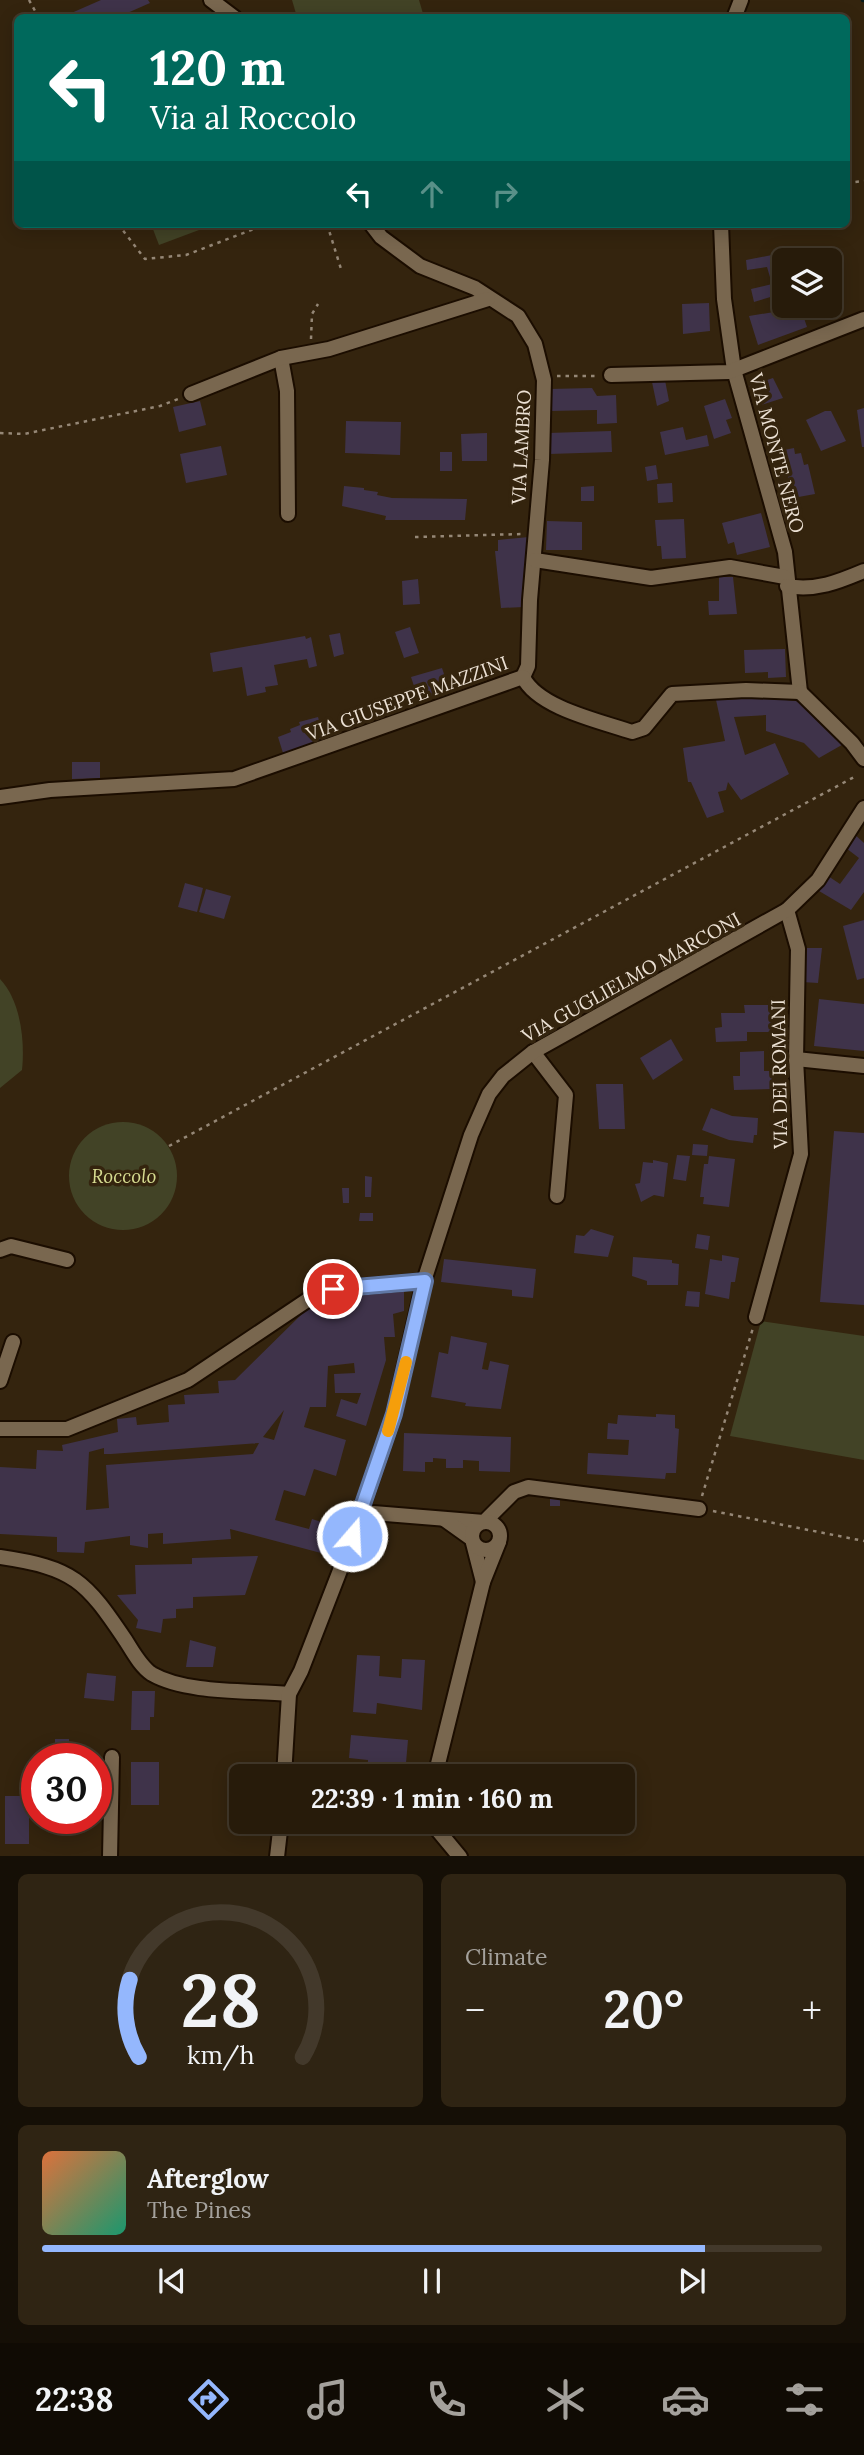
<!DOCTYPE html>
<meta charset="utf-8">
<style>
body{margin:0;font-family:Lora,serif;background:#2f2413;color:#f1f3f6;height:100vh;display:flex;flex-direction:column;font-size:26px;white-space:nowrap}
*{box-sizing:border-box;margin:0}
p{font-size:23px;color:#a4a19c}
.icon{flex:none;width:38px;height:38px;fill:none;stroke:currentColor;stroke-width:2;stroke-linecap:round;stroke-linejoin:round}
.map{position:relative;height:1856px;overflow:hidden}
.sheet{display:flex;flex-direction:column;gap:18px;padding:18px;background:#150f06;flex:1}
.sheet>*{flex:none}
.top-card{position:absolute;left:14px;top:14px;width:836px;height:214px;border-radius:10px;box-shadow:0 4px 18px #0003,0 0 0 2px #43392b;background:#00695c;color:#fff;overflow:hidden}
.tools{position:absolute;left:772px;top:248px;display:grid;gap:14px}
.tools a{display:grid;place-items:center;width:70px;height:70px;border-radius:10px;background:#271b0a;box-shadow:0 4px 18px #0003,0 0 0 2px #43392b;font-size:35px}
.speed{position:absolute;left:21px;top:1743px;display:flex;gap:14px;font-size:35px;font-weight:700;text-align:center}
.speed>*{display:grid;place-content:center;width:91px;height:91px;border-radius:50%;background:#271b0a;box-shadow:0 4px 18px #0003,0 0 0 2px #43392b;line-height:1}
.speed .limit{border:10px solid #d22;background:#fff;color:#111}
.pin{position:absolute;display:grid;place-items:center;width:60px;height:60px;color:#fff;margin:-30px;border:4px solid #fff;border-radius:50%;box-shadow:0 2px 7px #0007}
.me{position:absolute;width:77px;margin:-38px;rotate:19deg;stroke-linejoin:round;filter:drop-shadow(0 0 5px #0008)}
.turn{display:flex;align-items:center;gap:24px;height:147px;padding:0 21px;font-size:32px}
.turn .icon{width:91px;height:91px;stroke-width:2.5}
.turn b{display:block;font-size:49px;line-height:60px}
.lanes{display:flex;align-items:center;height:66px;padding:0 21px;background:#0003;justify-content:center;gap:35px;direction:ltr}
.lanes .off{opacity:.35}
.big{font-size:52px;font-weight:700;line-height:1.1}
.sheet .tile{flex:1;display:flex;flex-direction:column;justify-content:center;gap:10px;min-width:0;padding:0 24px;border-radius:10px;background:#2f2413}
.sheet .dial{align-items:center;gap:0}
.dial svg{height:182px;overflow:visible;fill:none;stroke:#43392b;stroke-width:7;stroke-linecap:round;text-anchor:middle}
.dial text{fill:#f1f3f6;stroke:none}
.song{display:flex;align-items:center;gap:21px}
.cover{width:84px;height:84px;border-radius:10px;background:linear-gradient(135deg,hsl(20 70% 55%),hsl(160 70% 35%))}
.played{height:7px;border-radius:4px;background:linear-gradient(90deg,#94b7fd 85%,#43392b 85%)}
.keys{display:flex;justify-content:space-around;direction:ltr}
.heat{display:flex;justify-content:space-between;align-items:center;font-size:38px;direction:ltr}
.sheet .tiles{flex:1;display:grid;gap:18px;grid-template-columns:1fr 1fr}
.tile:last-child{grid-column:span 2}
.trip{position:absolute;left:229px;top:1764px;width:406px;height:70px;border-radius:10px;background:#271b0a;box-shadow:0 4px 18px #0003,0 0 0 2px #43392b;font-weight:700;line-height:70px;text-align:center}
.dock{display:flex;height:112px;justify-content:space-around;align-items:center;background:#100b04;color:#a4a19c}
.dock .icon{width:49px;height:49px}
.dock .on{color:#94b7fd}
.dock b{font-size:32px;color:#f1f3f6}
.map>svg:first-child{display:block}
.green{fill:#424326}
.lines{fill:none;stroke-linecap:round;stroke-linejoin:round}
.stream{stroke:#061b1b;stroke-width:4.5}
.building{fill:#3f334a;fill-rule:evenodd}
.minor-casing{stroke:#1b0d00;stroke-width:18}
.path{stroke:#958776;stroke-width:2.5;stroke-dasharray:3.5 5;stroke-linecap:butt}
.minor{stroke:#79674f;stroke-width:14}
.route-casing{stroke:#6077a4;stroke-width:18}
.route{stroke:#94b7fd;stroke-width:12}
.slow{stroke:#f59e0b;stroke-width:12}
.labels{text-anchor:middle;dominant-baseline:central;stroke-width:7;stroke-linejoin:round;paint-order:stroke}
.street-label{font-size:19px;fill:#ece1d4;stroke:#34240e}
.park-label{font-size:19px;font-style:italic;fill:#d6db90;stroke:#34240e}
</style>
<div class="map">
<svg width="864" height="1857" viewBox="0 0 864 1857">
<rect width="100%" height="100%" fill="#34240e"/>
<!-- green -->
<g class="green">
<polygon points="292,0 419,0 424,17 297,17"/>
<polygon points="151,224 215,224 159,245"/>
<path d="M 0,979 C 21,1001 25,1042 22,1070 L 0,1088 Z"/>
<circle cx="123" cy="1176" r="54"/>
<polygon points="761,1321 864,1336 864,1460 730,1436"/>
</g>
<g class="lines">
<!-- stream -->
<polyline class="stream" points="863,0 864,0"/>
</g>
<!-- building -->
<g class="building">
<polygon points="101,0 148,0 150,3 116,18 60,18"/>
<polygon points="782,253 784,293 754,302 751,289 772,284 767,267 747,270 746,260"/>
<polygon points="709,303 710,331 683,334 682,304"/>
<polygon points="785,306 800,306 807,327 758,345 749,316 774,312"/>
<polygon points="773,378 783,398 761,405 758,396 754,398 749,386"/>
<polygon points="665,380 669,401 657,406 652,382"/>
<polygon points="592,388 597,396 616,395 617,423 597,424 597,410 550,411 549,389"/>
<polygon points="725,399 732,418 726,420 731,433 714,439 704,406"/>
<polygon points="200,401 206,425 179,432 173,407"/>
<polygon points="864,408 864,447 862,447 857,410"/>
<polygon points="825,411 831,411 846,441 821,451 806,420"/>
<polygon points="346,421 401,422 400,455 345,453"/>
<polygon points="683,427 686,440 707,435 709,446 665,455 660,432"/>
<polygon points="611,431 612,452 549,454 548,433"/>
<polygon points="487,433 487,461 462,461 461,434"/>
<polygon points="221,446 227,475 186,483 180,454"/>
<polygon points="794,448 795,454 801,453 804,465 808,464 815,494 793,498 783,458 786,457 784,450"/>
<rect x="440" y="452" width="12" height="19"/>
<polygon points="656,465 658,479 647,481 645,467"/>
<polygon points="672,483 673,502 658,503 657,484"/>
<polygon points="344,486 364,488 364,490 378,492 377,495 392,498 467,499 465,520 385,520 386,516 342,506"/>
<polygon points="594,486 594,501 581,501 581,487"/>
<polygon points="761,513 770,547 737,555 734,542 728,544 722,523"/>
<polygon points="684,519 686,558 662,559 661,546 657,546 655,520"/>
<polygon points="547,521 582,522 582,550 546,550"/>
<polygon points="529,537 524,607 501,608 495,551 498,551 498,540"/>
<polygon points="719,577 733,577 737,614 709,615 708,601 719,601"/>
<polygon points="418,579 420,604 403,605 402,581"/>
<polygon points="410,627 419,653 404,658 395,632"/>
<polygon points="340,633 344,654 334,657 329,635"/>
<polygon points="305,636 306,639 311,637 317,666 309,668 307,659 274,665 278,685 265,687 266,692 247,696 242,667 213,672 210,653"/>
<polygon points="785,649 786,677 768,678 768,672 745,673 744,650"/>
<polygon points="442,668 450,692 419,701 411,677"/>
<polygon points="765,698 796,701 816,713 847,742 819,758 804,743 766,731 766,715 734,717 745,755 775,743 789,774 741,800 728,782 726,790 718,792 724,812 707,818 691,782 688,782 683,748 725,741 716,700"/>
<polygon points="318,717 325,740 283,753 278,737 291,732 290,729 300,725 299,722"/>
<polygon points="72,762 100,762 100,778 72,779"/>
<polygon points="852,832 864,843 864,892 851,910 814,888 825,874 840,884 859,858 842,845"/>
<polygon points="185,883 203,888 197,912 178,907"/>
<polygon points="206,889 231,896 224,919 199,912"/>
<polygon points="864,920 864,978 857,980 843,926"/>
<polygon points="805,948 822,948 818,983 802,982"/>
<polygon points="819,999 864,1004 864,1051 814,1046"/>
<polygon points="744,1005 770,1005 775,1032 747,1032 747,1041 716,1042 715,1028 722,1027 721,1013 745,1013"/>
<polygon points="671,1039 683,1060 653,1080 640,1058"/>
<polygon points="764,1051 764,1071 772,1071 772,1089 734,1090 733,1076 740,1076 740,1052"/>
<polygon points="596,1084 623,1084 625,1129 599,1129"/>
<polygon points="711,1108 732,1116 758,1118 757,1135 754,1135 753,1143 729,1140 702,1130"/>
<polygon points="834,1131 864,1133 864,1305 820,1302"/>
<polygon points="693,1144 708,1145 707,1156 692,1155"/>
<polygon points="677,1155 690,1156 686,1181 673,1179"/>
<polygon points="709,1156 735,1159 729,1207 703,1204 704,1197 700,1197 704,1164 708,1164"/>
<polygon points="653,1160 668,1163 664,1197 654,1195 641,1202 635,1184 640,1183 643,1162 653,1163"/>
<polygon points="365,1176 372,1177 371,1197 365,1197"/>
<polygon points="342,1188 349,1188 349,1203 343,1203"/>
<polygon points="360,1213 373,1213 373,1221 359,1221"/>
<polygon points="591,1229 614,1236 608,1257 574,1253 576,1235 584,1236"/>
<polygon points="697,1234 710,1236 708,1250 695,1248"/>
<polygon points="722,1255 739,1258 735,1282 731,1282 729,1299 705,1294 710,1259 722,1261"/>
<polygon points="633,1257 672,1260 672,1263 679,1264 678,1285 647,1285 647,1281 632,1276"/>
<polygon points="444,1259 536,1269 533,1298 512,1296 512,1290 441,1282"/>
<path d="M 404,1289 L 404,1311 L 393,1314 L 395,1337 L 384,1337 L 386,1360 L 366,1426 L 336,1416 L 341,1399 L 357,1404 L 361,1393 L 335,1393 L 334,1374 L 355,1373 L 354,1363 L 328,1366 L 326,1407 L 310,1407 L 304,1427 L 346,1440 L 336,1476 L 314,1469 L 305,1496 L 284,1490 L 275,1520 L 309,1529 L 312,1519 L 331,1525 L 321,1553 L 230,1529 L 231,1539 L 163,1544 L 163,1533 L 148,1534 L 148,1548 L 130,1545 L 130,1536 L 85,1542 L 84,1553 L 57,1552 L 57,1537 L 0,1534 L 0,1467 L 36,1469 L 37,1450 L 63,1451 L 62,1445 L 118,1432 L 117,1419 L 136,1417 L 137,1425 L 169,1422 L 168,1405 L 185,1404 L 184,1395 L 219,1393 L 218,1381 L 235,1380 L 306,1310 L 330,1294 ZM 284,1410 L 274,1440 L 263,1437 ZM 259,1443 L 253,1454 L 106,1465 L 109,1508 L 86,1510 L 89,1452 L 104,1448 L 104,1454 L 111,1454 Z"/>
<polygon points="687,1291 700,1292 699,1307 685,1306"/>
<polygon points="451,1336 487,1343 482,1369 488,1370 490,1361 509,1365 501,1409 465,1406 466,1403 431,1397 439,1352 448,1354"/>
<polygon points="656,1414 675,1415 675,1428 679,1429 676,1473 666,1473 665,1479 587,1474 588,1453 628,1455 629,1440 607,1439 608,1423 617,1424 618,1415 656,1417"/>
<polygon points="404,1433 511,1437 510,1472 479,1471 479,1461 463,1460 463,1468 446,1468 446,1459 433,1458 433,1462 425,1462 425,1472 403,1471"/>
<rect x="550" y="1496" width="10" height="10"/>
<polygon points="258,1556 245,1595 193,1597 193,1608 176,1609 176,1618 163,1619 161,1633 136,1628 138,1620 117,1595 136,1594 135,1565 192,1564 192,1558"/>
<polygon points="190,1640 216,1647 213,1667 186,1667"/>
<polygon points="357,1655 380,1656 379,1676 401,1678 402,1659 425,1660 422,1710 377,1703 376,1714 353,1712"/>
<polygon points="87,1673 116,1676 114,1701 84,1698"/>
<polygon points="132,1691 155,1691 154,1717 150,1717 150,1730 131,1730"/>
<polygon points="351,1735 408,1740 406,1763 394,1762 393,1776 367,1776 368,1760 349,1758"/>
<polygon points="55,1739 69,1739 69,1752 55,1751"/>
<rect x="131" y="1762" width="28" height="43"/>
<rect x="5" y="1796" width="24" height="48"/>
</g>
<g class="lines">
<defs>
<g id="minor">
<polyline points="211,0 235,18"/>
<polyline points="734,18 741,0"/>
<polyline points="371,224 381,237 420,266 475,288 518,316 535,344 544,380 542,460 530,600 528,666 523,677"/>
<polyline points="721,224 724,299 734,370 785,552 800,692"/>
<polyline points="281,358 287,391 288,514"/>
<polyline points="611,375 729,372 864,319"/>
<polyline points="191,394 281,358 329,349 488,299"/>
<polyline points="535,560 651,578 730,567 785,577"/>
<path d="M 787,586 C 816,591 838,582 864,571"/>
<path d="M 523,677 C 538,708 600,721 632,732 L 644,728 L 672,694 L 746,690 L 800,692"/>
<polyline points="800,692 852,743 864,759"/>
<polyline points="0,797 50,790 234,779 523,677"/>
<polyline points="533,1052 566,1095 557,1196"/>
<polyline points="796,1059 864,1066"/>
<polyline points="0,1250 11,1246 67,1260"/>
<polyline points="756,1317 801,1154 796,1059 798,949 787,910"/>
<polyline points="0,1381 13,1342"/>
<polyline points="0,1429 67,1429 188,1380 309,1299 333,1289 424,1281"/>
<polyline points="361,1512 484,1522 514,1492 528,1487 699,1509"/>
<polyline points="444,1519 472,1539 483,1582"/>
<circle cx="486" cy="1536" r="14"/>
<path d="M 0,1557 C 74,1568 85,1580 126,1641 C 133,1652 141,1667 152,1674 C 187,1694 249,1690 289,1694"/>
<polyline points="284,1776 289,1694 301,1671 344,1560 394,1414 424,1281 471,1135 489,1094 503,1076 533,1052 787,910 818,880 864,808"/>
<polyline points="435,1776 483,1582 499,1542"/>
<polyline points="431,1822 460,1857"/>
<polyline points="110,1857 112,1757"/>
<polyline points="277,1857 281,1822"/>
</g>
</defs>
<!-- minor casing -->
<use href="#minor" class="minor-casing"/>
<!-- path -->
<g class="path">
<polyline points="29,0 39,18"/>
<polyline points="847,183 864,181"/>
<polyline points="118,224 145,259 186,255 267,224"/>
<polyline points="327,224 341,269"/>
<polyline points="311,339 312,314 318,304"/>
<polyline points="557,376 596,376"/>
<polyline points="0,433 24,434 160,406 178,399"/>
<polyline points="415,537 522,534"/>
<polyline points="169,1146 856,776"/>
<polyline points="702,1496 753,1328"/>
<polyline points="713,1511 864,1541"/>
</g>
<!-- minor -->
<use href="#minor" class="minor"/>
</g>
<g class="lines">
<defs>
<polyline id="route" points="333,1289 425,1281 394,1414 352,1536"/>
</defs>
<!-- route casing -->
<use href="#route" class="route-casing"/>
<!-- route -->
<use href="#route" class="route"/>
<!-- slow -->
<polyline class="slow" points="388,1431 406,1362"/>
</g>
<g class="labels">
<!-- street labels -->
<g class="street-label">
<text transform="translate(521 447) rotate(-87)">VIA LAMBRO</text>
<text transform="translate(777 453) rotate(75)">VIA MONTE NERO</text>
<text transform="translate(407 698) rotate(-20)">VIA GIUSEPPE MAZZINI</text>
<text transform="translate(631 977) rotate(-29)">VIA GUGLIELMO MARCONI</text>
<text transform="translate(779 1074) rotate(-91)">VIA DEI ROMANI</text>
</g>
<!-- park labels -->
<g class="park-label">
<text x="124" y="1176">Roccolo</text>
</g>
</g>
</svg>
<div class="tools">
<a><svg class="icon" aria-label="layers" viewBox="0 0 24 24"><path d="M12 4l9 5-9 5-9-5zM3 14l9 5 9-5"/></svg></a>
</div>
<div class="speed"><div class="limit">30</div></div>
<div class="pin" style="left:333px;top:1289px;background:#d93025"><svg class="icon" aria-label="arrive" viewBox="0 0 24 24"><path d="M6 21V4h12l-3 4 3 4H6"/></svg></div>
<svg class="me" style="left:352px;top:1536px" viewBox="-20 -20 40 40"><circle r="17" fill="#94b7fd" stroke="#fff" stroke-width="3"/><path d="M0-11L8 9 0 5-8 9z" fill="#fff"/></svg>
<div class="trip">22:39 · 1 min · 160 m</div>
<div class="top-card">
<div class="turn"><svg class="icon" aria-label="left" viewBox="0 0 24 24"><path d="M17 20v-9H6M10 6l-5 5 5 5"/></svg><div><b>120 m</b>Via al Roccolo</div></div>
<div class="lanes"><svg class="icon" aria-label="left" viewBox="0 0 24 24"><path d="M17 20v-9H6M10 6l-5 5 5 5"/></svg><svg class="icon off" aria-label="ahead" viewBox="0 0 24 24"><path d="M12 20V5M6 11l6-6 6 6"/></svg><svg class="icon off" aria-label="right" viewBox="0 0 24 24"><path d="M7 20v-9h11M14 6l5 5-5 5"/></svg></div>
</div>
</div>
<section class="sheet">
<div class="tiles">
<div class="tile dial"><svg viewBox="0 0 100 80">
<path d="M14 69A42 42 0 1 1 86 69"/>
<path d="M14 69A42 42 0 0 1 10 35" stroke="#94b7fd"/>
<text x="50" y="56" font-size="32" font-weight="700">28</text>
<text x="50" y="72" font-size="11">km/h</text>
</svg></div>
<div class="tile"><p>Climate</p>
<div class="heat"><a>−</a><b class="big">20°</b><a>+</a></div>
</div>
<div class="tile">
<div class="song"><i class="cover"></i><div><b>Afterglow</b><p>The Pines</p></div></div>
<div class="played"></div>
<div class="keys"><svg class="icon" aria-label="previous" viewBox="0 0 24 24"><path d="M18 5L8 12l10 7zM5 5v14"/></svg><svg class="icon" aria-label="pause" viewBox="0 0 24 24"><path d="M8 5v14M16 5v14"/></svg><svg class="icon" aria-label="next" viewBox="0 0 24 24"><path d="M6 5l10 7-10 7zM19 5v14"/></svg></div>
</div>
</div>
</section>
<nav class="dock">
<b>22:38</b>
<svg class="icon on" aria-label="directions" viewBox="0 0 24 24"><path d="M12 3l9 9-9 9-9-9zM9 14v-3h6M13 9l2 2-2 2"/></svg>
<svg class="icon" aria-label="music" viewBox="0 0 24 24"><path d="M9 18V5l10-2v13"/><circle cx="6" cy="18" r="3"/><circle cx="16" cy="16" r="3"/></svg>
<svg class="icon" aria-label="phone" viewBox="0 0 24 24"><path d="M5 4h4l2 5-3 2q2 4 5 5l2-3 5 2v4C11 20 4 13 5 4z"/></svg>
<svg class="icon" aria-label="climate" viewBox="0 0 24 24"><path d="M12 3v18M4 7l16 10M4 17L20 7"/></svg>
<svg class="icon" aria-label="car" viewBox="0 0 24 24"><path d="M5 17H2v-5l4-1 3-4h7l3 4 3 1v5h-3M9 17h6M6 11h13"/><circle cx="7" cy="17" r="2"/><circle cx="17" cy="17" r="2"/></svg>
<svg class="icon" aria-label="filters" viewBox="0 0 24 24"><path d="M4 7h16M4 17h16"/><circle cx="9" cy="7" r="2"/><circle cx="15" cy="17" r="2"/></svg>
</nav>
